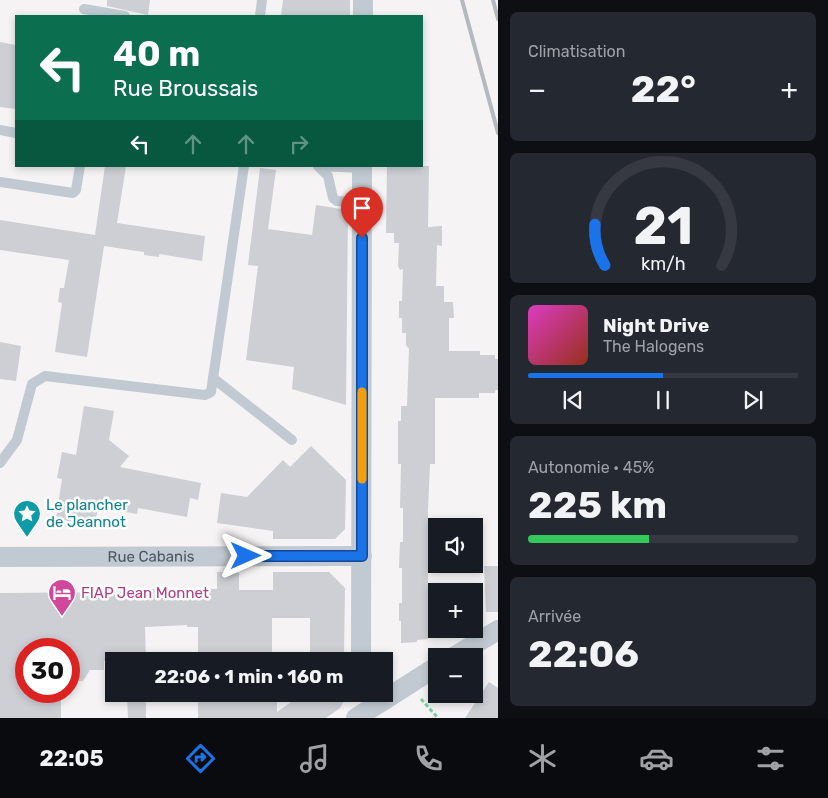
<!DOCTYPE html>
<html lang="fr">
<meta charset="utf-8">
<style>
body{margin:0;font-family:Rubik,sans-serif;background:#242831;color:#f1f3f6;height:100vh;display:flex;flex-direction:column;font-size:19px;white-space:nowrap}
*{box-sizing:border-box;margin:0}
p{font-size:16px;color:#9ea1a6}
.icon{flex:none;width:28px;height:28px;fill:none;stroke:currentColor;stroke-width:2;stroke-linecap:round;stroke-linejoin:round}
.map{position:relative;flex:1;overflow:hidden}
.panel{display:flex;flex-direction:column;gap:12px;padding:12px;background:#0d0f14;width:330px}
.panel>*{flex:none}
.top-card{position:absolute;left:15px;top:15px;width:408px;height:152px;border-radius:0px;box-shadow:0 2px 8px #0003;background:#0b6e4f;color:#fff;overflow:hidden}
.tools{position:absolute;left:428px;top:518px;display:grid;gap:10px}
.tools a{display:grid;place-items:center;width:55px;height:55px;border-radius:0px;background:#171b24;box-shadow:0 2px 8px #0003;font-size:25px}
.speed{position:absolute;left:15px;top:638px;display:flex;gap:10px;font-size:25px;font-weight:700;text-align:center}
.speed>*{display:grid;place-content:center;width:65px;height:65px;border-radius:50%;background:#171b24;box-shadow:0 2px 8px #0003;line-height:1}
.speed .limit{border:8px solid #d22;background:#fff;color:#111}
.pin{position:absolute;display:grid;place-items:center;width:42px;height:42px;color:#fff;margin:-51px -21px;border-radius:50% 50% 50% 0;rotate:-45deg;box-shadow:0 0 5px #0007}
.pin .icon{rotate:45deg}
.me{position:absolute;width:55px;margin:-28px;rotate:90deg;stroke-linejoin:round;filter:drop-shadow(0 0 4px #0008)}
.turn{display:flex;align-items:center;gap:18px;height:105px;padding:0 15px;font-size:22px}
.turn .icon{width:65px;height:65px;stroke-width:2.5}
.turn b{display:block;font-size:35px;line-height:42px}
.lanes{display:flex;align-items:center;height:48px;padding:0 15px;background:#0003;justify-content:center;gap:25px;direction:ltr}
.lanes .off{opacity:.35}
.big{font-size:38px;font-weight:700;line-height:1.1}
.panel .tile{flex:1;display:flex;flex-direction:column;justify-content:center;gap:8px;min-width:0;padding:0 18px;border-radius:8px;background:#242831}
.panel .dial{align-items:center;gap:0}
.dial svg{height:130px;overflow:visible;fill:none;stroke:#363941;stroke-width:7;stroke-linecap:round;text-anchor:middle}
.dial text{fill:#f1f3f6;stroke:none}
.song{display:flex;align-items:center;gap:15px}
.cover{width:60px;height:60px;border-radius:8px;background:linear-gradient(135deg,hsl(310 70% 55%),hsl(10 70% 35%))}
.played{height:5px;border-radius:2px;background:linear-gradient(90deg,#1a73e8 50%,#363941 50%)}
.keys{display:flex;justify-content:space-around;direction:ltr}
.heat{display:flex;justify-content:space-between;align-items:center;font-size:28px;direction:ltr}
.charge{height:8px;border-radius:4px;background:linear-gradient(90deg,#34c759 45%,#363941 0)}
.trip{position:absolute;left:105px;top:652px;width:288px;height:50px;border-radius:0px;background:#171b24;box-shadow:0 2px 8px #0003;font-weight:700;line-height:50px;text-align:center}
.tab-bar{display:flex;height:80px;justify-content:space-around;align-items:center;background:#090b0e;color:#9ea1a6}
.tab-bar .icon{width:35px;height:35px}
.tab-bar .on{color:#1a73e8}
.tab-bar b{font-size:22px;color:#f1f3f6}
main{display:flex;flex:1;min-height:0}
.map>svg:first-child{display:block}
.building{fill:#cdcfd5}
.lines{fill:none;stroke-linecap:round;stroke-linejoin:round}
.path{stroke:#7ad0a6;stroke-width:3;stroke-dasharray:4 2.5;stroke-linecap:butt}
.lane{stroke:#c1cad2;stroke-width:10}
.street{stroke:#c1cad2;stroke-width:20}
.rail{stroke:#b5b8bd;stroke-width:4}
.route-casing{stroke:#114b97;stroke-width:12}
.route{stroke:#1a73e8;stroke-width:9}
.slow{stroke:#f59e0b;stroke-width:9}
.labels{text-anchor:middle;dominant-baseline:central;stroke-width:5;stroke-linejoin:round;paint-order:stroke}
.culture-label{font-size:15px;fill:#0d838f;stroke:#fff;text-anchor:start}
.street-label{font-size:15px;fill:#4a5661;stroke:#fff}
.hotel-label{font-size:15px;fill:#b23c85;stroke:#fff;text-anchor:start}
</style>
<main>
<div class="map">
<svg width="498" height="718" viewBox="0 0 498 718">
<rect width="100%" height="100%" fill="#f5f3f3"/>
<!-- building -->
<g class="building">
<polygon points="107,0 150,0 148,15 107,6"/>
<polygon points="283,0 350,0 350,16 281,16"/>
<polygon points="0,42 16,45 16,109 0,107"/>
<polygon points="105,166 126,166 117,223 205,236 202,261 159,254 159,257 144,255 144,252 104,246 87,357 55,352 62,303 58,302 60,288 64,288 69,260 0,250 0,220 95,235"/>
<polygon points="387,166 429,166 428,227 442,226 442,246 437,245 436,286 444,286 444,302 453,302 454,318 449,318 449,351 480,351 480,355 495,355 495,359 498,359 498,390 495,390 495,393 479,393 479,398 435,398 435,464 430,464 428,510 428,639 417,640 417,642 401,643 401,621 399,621 399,603 402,603 402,568 399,568 400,542 403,542 403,508 400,508 401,464 398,464 398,421 401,421 401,406 407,406 409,349 406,345 406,333 402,333 402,318 399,318 399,301 402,301 403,269 400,270 398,266 399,243 394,243 394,233 386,233"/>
<polygon points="260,168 276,170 268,229 312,235 316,205 348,210 346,405 292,389 294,367 246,360 258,266 248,265"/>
<polygon points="0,342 21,346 16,381 0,379"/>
<polygon points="84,406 114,411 109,440 129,456 120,467 201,483 198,500 190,498 187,517 138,508 137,514 98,507 95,525 56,519 62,479 57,478 62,452 76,455"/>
<polygon points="311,446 346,480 345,529 335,539 273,539 273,531 217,523 221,493 247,497 283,460 290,467"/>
<polygon points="484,566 498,566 498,612 486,612"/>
<polygon points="217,572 239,573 239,590 273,590 273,572 329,572 345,588 344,661 310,661 310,618 272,618 272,661 198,661 198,627 187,627 187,625 145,627 146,661 104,661 104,670 90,670 83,681 69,681 69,649 26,649 26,691 61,691 61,718 0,718 0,593 124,592 124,589 217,589"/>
<polygon points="489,682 498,688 498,718 465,718"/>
<polygon points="127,694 146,694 146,718 128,718"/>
<polygon points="198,694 235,694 235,697 277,696 277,712 298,697 302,697 304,700 313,694 348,694 340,708 326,718 198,718"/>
</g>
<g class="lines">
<!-- path -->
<polyline class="path" points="421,699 438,718"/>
<!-- lane -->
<g class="lane">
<polyline points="84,9 125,16"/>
<polyline points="260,16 262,0"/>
<polyline points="0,130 16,133"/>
<polyline points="318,166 328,176 333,198 337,201 362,203"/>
<polyline points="318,166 362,168"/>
<polyline points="0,182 73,193 76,190 80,166"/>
<polyline points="213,378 292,440"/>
<polyline points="0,463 17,440 32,384 45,376 205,395 211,392 244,166"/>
</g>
<!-- street -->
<g class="street">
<polyline points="363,16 363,0"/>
<path id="s1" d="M 0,557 L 362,556"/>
<polyline points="455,656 498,630"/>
<polyline points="361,661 362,166"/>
<polyline points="356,718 436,667"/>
</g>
<!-- rail -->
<g class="rail">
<polyline points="462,0 498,133"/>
<polyline points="493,0 498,19"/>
</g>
</g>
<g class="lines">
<defs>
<polyline id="route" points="246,556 362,556 362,238"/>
</defs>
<!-- route casing -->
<use href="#route" class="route-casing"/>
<!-- route -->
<use href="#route" class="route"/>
<!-- slow -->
<polyline class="slow" points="362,392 362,479"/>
</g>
<!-- icons -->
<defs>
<symbol id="sight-pin" viewBox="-11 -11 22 30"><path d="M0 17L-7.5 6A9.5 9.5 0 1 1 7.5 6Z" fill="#0f9aa8" stroke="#fff"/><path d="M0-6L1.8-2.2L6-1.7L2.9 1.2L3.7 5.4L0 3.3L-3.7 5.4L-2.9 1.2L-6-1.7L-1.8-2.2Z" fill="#fff"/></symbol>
<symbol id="hotel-pin" viewBox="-11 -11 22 30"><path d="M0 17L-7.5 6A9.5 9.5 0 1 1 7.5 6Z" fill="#d1479c" stroke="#fff"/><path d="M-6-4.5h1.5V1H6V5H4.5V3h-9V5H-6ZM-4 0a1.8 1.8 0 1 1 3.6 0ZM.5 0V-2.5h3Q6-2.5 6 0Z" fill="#fff"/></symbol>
</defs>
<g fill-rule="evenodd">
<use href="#sight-pin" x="11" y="498" width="32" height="43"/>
<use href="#hotel-pin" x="46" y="577" width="32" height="43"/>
</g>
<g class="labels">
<!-- culture labels -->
<g class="culture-label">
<text x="46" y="505">Le plancher<tspan x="46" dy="17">de Jeannot</tspan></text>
</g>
<!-- street labels -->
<g class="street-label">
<text stroke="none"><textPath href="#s1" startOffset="151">Rue Cabanis</textPath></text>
</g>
<!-- hotel labels -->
<g class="hotel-label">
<text x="81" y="593">FIAP Jean Monnet</text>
</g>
</g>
</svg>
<div class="tools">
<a><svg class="icon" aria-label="sound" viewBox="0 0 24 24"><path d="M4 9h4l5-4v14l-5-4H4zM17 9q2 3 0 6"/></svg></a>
<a>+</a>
<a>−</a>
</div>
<div class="speed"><div class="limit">30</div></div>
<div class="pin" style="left:362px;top:238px;background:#d93025"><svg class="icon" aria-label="arrive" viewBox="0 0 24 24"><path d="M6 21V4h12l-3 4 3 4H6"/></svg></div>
<svg class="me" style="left:246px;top:556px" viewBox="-20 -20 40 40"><path d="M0-17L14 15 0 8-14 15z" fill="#1a73e8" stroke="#fff" stroke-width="4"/></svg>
<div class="trip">22:06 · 1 min · 160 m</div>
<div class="top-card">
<div class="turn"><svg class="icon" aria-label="left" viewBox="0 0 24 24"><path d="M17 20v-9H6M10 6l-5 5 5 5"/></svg><div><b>40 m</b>Rue Broussais</div></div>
<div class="lanes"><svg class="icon" aria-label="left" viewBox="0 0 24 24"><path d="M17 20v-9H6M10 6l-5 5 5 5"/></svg><svg class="icon off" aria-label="ahead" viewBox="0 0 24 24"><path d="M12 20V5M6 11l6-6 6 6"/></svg><svg class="icon off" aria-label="ahead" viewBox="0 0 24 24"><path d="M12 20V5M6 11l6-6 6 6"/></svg><svg class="icon off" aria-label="right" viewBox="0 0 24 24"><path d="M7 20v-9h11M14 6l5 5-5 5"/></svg></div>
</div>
</div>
<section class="panel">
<div class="tile"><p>Climatisation</p>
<div class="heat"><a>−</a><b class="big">22°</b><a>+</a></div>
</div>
<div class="tile dial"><svg viewBox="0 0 100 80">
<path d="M14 69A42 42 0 1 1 86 69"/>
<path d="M14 69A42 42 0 0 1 8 44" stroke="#1a73e8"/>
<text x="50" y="56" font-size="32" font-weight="700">21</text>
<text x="50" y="72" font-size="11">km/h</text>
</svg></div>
<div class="tile">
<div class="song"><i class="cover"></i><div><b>Night Drive</b><p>The Halogens</p></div></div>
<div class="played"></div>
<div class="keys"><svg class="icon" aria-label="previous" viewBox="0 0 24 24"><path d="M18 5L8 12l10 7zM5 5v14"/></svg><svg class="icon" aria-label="pause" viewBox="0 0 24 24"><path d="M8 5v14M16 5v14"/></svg><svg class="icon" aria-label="next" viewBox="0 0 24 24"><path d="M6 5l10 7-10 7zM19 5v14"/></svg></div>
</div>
<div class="tile"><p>Autonomie · 45%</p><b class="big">225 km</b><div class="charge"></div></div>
<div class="tile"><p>Arrivée</p><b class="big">22:06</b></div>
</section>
</main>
<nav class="tab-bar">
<b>22:05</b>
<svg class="icon on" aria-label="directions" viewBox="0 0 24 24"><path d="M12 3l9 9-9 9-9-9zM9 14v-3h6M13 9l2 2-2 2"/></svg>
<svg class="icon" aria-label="music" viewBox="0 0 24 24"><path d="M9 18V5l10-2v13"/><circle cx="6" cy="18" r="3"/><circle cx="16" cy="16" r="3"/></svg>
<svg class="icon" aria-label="phone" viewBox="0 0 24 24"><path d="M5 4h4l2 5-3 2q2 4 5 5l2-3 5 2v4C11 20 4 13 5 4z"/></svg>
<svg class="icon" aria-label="climate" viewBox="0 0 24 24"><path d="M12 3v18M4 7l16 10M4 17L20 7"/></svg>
<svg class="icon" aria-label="car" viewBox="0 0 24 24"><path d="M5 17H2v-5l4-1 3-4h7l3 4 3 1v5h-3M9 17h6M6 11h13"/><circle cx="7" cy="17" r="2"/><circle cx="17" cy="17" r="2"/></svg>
<svg class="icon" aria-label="filters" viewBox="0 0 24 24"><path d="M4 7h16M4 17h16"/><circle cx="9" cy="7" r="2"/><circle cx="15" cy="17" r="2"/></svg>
</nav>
